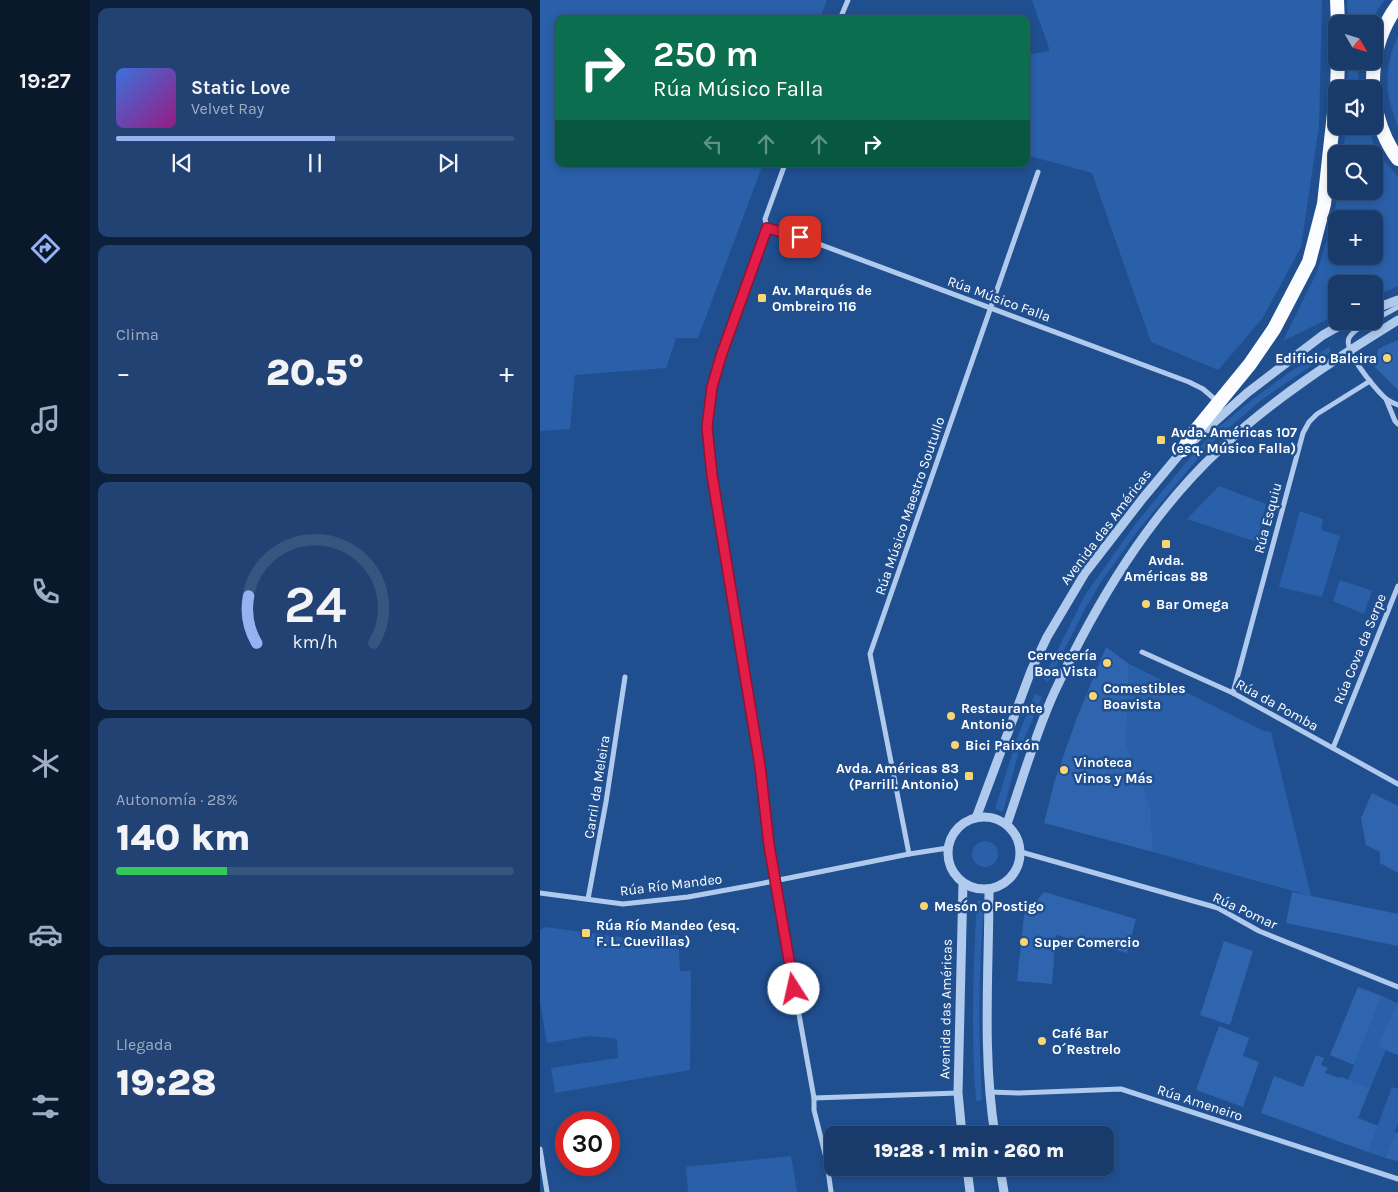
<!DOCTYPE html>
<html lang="es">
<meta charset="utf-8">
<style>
body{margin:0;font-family:Karla,sans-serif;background:#214272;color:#f1f3f6;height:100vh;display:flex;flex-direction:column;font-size:19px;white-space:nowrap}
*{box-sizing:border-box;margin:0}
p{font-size:16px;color:#9fadc2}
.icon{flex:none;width:28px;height:28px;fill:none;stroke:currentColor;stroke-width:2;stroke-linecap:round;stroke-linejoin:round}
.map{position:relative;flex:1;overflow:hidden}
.details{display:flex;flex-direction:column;gap:8px;padding:8px;background:#0d203b;width:450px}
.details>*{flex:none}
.hud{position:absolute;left:15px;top:15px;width:475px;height:152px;border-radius:10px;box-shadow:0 2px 8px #0003,0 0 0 1px #36557f;background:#0b6e4f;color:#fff;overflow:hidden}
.needle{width:32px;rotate:129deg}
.controls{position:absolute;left:788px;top:15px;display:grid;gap:10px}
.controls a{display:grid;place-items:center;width:55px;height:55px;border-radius:10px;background:#183b6c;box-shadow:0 2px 8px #0003,0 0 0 1px #36557f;font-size:25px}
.speed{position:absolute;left:15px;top:1111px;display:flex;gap:10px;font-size:25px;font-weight:700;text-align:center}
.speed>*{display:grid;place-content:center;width:65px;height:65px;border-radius:50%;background:#183b6c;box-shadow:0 2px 8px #0003,0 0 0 1px #36557f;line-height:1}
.speed .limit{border:8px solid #d22;background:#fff;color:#111}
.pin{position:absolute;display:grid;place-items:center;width:42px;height:42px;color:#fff;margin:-21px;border-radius:10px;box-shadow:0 2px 8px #0006}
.me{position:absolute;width:55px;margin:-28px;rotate:350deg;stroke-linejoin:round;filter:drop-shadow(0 0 4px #0008)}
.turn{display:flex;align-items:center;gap:18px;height:105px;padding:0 15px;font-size:22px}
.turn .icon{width:65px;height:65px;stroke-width:2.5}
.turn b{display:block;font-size:35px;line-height:42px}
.lanes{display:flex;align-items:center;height:48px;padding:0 15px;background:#0003;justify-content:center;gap:25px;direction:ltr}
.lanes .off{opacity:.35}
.big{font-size:38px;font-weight:800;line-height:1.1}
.details .card{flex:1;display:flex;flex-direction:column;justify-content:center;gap:8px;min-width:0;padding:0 18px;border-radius:10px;background:#214272}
.details .dial{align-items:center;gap:0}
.dial svg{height:130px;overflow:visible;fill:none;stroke:#36557f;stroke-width:7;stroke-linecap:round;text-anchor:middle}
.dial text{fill:#f1f3f6;stroke:none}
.song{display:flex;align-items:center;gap:15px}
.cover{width:60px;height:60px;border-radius:8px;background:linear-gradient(135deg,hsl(220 70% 55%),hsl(310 70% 35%))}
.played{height:5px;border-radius:2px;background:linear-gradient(90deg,#95b2f1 55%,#36557f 55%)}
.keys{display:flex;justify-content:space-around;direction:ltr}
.heat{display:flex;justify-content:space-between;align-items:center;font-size:28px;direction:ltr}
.charge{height:8px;border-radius:4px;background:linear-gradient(90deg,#34c759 28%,#36557f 0)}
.trip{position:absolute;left:284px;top:1126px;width:290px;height:50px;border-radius:10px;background:#183b6c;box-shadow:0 2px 8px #0003,0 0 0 1px #36557f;font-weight:800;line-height:50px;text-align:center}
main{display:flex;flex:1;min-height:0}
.dock{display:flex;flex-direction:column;width:90px;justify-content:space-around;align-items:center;background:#0a182b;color:#9fadc2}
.dock .icon{width:35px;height:35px}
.dock .on{color:#95b2f1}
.dock b{font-size:22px;color:#f1f3f6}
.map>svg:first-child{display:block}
.green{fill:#2960a9;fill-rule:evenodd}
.building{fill:#2f65ae}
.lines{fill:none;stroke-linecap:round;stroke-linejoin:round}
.minor{stroke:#b0caed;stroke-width:5}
.tertiary{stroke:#b0caed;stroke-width:9}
.trunk{stroke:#fafcff;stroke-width:14}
.route-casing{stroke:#92132f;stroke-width:12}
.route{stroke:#e11d48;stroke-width:9}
.poi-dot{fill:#fad570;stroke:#204f90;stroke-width:2}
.labels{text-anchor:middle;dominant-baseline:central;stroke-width:5;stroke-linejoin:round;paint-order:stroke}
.poi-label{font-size:14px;font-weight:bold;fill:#fff;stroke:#204f90;text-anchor:start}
.street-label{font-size:14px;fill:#fff;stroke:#204f90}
</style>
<main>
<nav class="dock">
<b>19:27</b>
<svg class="icon on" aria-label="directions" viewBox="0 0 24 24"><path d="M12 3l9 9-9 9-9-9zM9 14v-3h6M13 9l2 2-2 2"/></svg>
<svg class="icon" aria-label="music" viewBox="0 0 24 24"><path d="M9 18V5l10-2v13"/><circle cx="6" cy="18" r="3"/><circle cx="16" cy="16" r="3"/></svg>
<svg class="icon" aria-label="phone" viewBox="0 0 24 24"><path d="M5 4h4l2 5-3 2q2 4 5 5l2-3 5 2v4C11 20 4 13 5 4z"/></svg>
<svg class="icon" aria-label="climate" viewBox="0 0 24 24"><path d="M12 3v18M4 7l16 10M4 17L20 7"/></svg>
<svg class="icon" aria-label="car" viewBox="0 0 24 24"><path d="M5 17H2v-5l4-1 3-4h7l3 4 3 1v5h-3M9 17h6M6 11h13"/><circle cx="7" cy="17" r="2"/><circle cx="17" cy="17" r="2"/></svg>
<svg class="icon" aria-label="filters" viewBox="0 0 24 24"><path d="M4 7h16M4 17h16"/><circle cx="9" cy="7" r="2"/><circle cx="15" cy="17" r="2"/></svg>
</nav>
<section class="details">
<div class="card">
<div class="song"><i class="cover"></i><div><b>Static Love</b><p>Velvet Ray</p></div></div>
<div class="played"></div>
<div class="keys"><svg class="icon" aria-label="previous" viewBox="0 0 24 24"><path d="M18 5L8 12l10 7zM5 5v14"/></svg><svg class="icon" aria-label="pause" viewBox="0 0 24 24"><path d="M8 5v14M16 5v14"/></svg><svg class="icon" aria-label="next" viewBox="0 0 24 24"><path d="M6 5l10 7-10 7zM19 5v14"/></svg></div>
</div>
<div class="card"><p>Clima</p>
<div class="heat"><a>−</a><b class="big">20.5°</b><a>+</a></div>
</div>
<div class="card dial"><svg viewBox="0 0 100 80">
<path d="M14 69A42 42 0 1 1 86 69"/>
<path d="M14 69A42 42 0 0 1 9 40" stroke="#95b2f1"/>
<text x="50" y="56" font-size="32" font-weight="700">24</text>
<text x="50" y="72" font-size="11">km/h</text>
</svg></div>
<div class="card"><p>Autonomía · 28%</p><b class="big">140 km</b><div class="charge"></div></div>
<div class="card"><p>Llegada</p><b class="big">19:28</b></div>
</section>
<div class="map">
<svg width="858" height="1192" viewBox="0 0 858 1192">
<rect width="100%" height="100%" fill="#204f90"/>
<!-- green -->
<g class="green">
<polygon points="0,0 287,0 280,19 19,19 19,164 223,164 158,338 136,338 126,368 35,375 30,429 0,431"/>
<polygon points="492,0 782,0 779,126 761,247 722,319 678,370 611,342 552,173 486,155 486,55 510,51"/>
<polygon points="807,0 845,0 838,9 831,24 808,24"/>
<path d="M 858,36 L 858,128 C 855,118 851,108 849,98 C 845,79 849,53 858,36 Z"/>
<polygon points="808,61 818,61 819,89 807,89"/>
<path d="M 806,126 L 828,126 L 836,151 L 858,177 L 858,286 L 834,297 L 834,284 L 796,284 L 796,315 L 743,341 L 777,272 L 794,216 L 798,191 L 834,191 L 834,154 L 803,154 ZM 796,219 L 834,219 L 834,256 L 796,256 Z"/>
<polygon points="789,347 791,352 720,401 670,444 599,529 561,582 546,607 508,682 503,679 545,595 597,522 653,454 680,426 713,399 750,372"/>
<polygon points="679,486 726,504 717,542 647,519"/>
<polygon points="760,511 783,519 781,530 800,536 782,597 739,587"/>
<polygon points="800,580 832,591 824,614 793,601"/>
<polygon points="589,664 724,731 731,732 771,896 613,852 611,810 597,767 586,747"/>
<polygon points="495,694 502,697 478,754 463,812 455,809 477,738"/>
<circle cx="445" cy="854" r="13"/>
<path d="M 445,900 C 438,967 438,1033 442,1100 L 436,1101 C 431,1034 433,968 437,901 Z"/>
<polygon points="5,927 88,938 138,935 140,971 151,971 150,1070 15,1093 11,1068 78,1058 77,1039 50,1036 7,1043 0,1001 0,930"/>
<polygon points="842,996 857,1003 839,1047 846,1050 830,1088 808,1080"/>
<polygon points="852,1087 858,1089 858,1123 845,1158 828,1152"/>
<polygon points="251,1156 257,1192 148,1192 146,1167"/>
</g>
<!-- building -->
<g class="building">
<polygon points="858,340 858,390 835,367 838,349"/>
<polygon points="566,647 589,664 586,747 597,767 611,810 613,852 504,823 515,780 536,720"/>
<polygon points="832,793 858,806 858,873 840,863 840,852 826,845 821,818"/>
<polygon points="504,892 596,919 587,953 516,935 512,984 477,981 484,915"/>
<polygon points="752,892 858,914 858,946 746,923"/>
<polygon points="684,941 713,951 690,1025 660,1015"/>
<polygon points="818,987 842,996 814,1065 790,1055"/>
<polygon points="858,1001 858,1055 838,1047"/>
<polygon points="679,1026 709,1038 703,1056 719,1062 703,1107 656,1090"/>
<polygon points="776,1055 784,1058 781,1065 788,1068 785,1073 800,1078 801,1077 830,1088 818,1118 838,1126 828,1152 721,1113 734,1076 763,1087"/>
<polygon points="855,1132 858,1133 858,1161 845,1158"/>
</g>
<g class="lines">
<!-- minor -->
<g class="minor">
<polyline points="300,19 308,0"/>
<polyline points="245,164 225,219 227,228 181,356 172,387 167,427 172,475 220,767 235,881 274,1098 274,1110 287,1162 291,1192"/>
<polyline points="227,228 260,237 649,382 663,389 678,402"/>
<polyline points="834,320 858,307"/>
<path d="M 831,321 C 824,325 813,330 809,338 C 803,351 835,388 844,397 C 848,401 853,403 858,405"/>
<polyline points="846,399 855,421 858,424"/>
<polyline points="602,652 693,693 858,784"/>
<polyline points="693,693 763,433 769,422 777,414 830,381"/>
<polyline points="793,748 858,586"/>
<polyline points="481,852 678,908 719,931 858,987"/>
<polyline points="369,854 330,654 498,172"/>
<polyline points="0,893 83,904 148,897 214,885 369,854 408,848"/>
<polyline points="48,899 66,802 85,677"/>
<polyline points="450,1092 479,1093 581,1089 858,1179"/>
<polyline points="274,1098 418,1093"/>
<polyline points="0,1149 7,1192"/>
</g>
<!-- tertiary -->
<g class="tertiary">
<polyline points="834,309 858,300"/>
<circle cx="444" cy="853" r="36"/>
<polyline points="436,818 491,671 507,637 545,573 603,498 643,450 707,393 783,335 808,321"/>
<path d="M 467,824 C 482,781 495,735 514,693 C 556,603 608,516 681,448 C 734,398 797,358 858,320"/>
<path d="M 449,889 C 449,971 442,1054 455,1135"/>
<polyline points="422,1135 418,1093 423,883"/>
<polyline points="427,1168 430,1192"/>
<polyline points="460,1168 464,1192"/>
</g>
<!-- trunk -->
<g class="trunk">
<polyline points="797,0 798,24"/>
<polyline points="797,89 798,61"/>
<path d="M 833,89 C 832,59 840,29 858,5"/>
<path d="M 834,100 C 838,122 845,142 858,159"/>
<polyline points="643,450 652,435 710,364 734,329 769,262 784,204 796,95"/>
</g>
</g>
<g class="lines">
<defs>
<polyline id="route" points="254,989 229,845 220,766 172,475 167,427 172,387 181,356 227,228 260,237"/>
</defs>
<!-- route casing -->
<use href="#route" class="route-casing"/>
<!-- route -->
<use href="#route" class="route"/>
</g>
<!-- markers -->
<g class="poi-dot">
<rect x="217" y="293" width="10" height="10" rx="2.5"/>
<circle cx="847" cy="358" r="5"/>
<rect x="616" y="435" width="10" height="10" rx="2.5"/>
<rect x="621" y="539" width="10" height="10" rx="2.5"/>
<circle cx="606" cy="604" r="5"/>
<circle cx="567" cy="663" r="5"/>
<circle cx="553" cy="696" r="5"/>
<circle cx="411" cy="716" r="5"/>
<circle cx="415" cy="745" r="5"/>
<circle cx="524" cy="770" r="5"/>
<rect x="424" y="771" width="10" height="10" rx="2.5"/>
<circle cx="384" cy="906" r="5"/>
<rect x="41" y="928" width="10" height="10" rx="2.5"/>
<circle cx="484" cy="942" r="5"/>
<circle cx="502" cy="1041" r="5"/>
</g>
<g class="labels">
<!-- poi labels -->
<g class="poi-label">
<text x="232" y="290">Av. Marqués de<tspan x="232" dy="16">Ombreiro 116</tspan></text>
<text x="837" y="358" text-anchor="end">Edificio Baleira</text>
<text x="631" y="432">Avda. Américas 107<tspan x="631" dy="16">(esq. Músico Falla)</tspan></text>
<text x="626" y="560" text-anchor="middle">Avda.<tspan x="626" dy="16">Américas 88</tspan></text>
<text x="616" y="604">Bar Omega</text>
<text x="557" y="655" text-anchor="end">Cervecería<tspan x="557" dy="16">Boa Vista</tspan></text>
<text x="563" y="688">Comestibles<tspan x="563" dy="16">Boavista</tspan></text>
<text x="421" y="708">Restaurante<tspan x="421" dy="16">Antonio</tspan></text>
<text x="425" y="745">Bici Paixón</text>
<text x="534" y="762">Vinoteca<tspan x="534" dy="16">Vinos y Más</tspan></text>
<text x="419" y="768" text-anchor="end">Avda. Américas 83<tspan x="419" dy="16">(Parrill. Antonio)</tspan></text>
<text x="394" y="906">Mesón O Postigo</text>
<text x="56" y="925">Rúa Río Mandeo (esq.<tspan x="56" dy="16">F. L. Cuevillas)</tspan></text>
<text x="494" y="942">Super Comercio</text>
<text x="512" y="1033">Café Bar<tspan x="512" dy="16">O´Restrelo</tspan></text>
</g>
<!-- street labels -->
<g class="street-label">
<text transform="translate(459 299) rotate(20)">Rúa Músico Falla</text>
<text transform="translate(370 506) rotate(-71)">Rúa Músico Maestro Soutullo</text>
<text transform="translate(728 518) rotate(-75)">Rúa Esquiu</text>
<text transform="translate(566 527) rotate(-53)">Avenida das Américas</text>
<text transform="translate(820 649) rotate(-68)">Rúa Cova da Serpe</text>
<text transform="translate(737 705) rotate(29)">Rúa da Pomba</text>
<text transform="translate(57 787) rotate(-81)">Carril da Meleira</text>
<text transform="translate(131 885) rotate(-7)">Rúa Río Mandeo</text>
<text transform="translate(705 911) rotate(25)">Rúa Pomar</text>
<text transform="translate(406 1009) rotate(-89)">Avenida das Américas</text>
<text transform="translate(660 1103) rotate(18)">Rúa Ameneiro</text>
</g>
</g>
</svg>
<div class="controls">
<a><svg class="needle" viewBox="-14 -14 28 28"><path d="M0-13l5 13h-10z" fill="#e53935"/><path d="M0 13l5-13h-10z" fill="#9fadc2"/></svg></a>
<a><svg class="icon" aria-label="sound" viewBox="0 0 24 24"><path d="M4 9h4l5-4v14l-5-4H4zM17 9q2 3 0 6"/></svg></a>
<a><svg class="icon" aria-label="search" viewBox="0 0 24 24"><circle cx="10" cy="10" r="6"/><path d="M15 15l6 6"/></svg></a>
<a>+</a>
<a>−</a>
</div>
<div class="speed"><div class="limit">30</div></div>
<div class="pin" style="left:260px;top:237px;background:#d93025"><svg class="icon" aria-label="arrive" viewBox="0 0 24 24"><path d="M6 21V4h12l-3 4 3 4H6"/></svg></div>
<svg class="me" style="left:254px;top:989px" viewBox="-20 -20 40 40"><circle r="19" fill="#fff"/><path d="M0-13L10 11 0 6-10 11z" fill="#e11d48"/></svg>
<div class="trip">19:28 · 1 min · 260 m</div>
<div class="hud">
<div class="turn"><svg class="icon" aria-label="right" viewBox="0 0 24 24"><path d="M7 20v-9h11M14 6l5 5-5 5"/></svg><div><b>250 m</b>Rúa Músico Falla</div></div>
<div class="lanes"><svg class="icon off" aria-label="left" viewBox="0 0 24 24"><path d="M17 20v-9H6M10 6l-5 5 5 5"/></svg><svg class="icon off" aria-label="ahead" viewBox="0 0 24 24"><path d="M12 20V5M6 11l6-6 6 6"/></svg><svg class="icon off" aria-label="ahead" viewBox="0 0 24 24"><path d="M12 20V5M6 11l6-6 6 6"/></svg><svg class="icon" aria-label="right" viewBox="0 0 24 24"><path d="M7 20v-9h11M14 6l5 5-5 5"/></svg></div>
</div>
</div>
</main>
